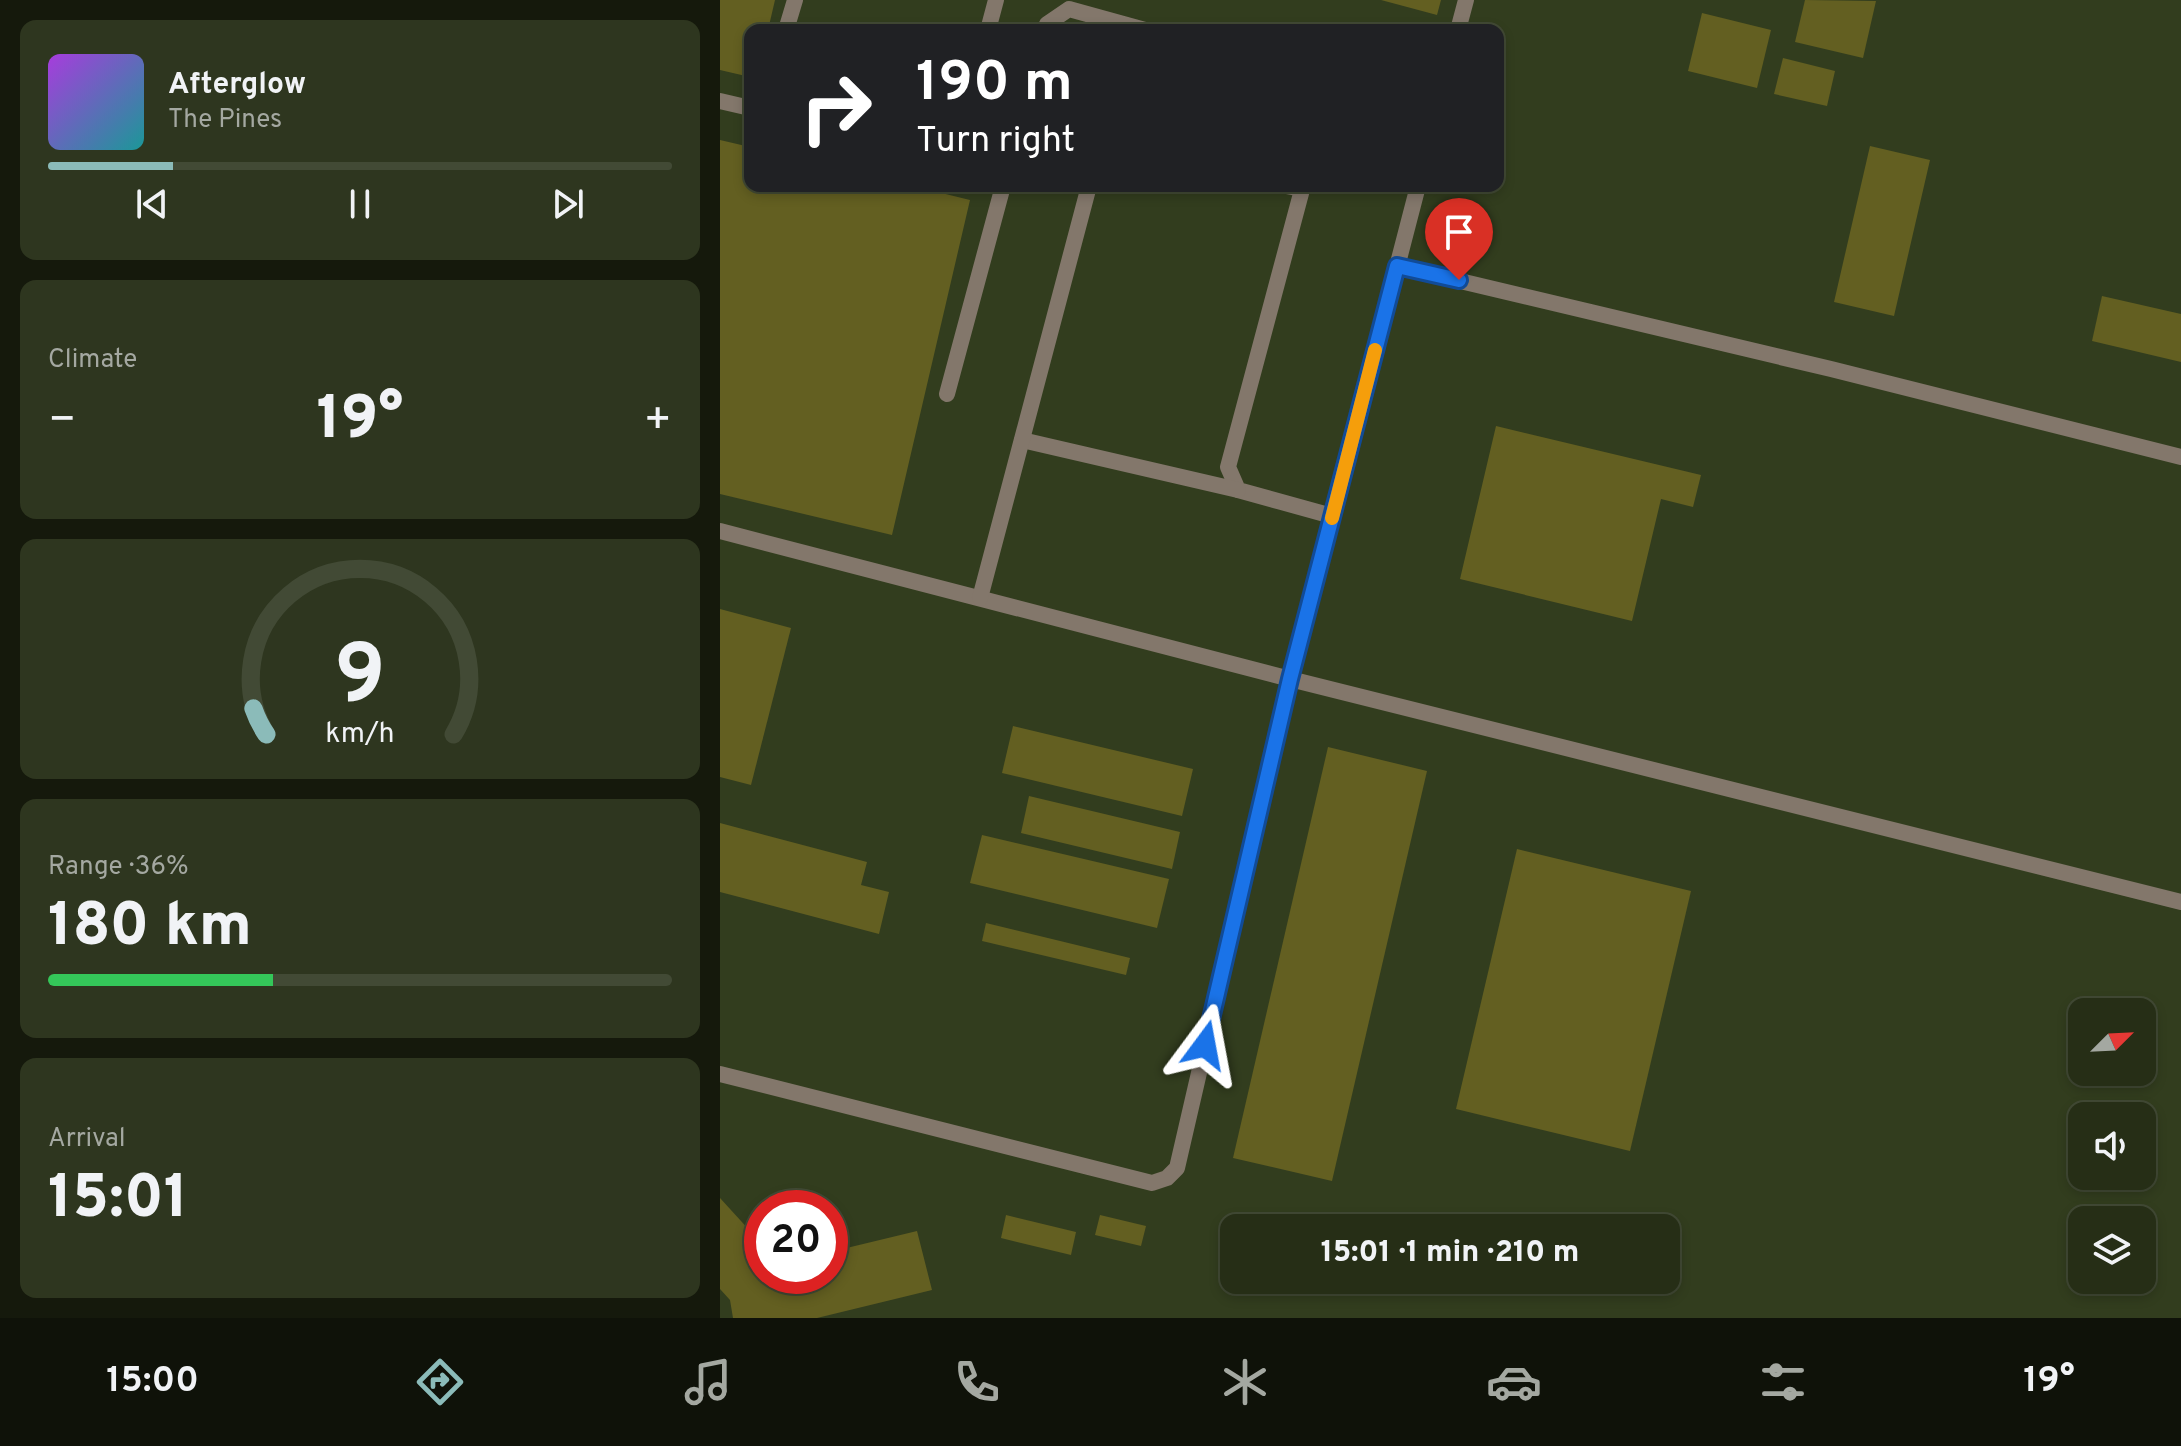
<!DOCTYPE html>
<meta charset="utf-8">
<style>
body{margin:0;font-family:Overpass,sans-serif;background:#2e361f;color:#f1f3f6;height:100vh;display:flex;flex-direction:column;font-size:30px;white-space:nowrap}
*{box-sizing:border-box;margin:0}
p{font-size:26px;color:#a4a8a1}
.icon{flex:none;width:44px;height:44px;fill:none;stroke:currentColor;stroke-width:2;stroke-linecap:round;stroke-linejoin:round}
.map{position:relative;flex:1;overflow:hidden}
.panel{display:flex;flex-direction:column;gap:20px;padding:20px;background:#15190c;width:720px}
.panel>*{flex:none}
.guide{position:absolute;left:24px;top:24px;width:760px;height:168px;border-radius:16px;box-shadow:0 4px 12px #0003,0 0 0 2px #424a35;background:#202124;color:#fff;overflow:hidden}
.needle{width:52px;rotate:66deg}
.tools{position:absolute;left:1348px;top:998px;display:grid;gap:16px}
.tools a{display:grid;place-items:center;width:88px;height:88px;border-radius:16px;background:#262e16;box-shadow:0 4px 12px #0003,0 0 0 2px #424a35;font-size:40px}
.speed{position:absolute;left:24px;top:1190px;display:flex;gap:16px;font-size:40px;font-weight:700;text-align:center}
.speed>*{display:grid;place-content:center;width:104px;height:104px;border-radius:50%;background:#262e16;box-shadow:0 4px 12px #0003,0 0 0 2px #424a35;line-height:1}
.speed .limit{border:12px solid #d22;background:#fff;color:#111}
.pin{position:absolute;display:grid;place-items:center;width:68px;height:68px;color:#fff;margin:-82px -34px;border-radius:50% 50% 50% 0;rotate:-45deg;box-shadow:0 0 8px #0007}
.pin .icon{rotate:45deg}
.me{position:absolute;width:88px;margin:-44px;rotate:13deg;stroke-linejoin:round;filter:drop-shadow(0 0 6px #0008)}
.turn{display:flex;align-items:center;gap:28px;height:168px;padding:0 40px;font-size:36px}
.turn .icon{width:104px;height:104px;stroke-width:2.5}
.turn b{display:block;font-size:56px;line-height:68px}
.big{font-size:60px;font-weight:800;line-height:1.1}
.panel .tile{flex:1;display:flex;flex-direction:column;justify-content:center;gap:12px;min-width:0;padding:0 28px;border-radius:16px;background:#2e361f}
.panel .dial{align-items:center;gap:0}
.dial svg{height:208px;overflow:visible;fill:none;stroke:#424a35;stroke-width:7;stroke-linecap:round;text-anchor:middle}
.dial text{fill:#f1f3f6;stroke:none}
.song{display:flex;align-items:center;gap:24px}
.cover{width:96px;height:96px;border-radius:12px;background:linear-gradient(135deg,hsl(280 70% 55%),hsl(180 70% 35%))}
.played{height:8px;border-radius:4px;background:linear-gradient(90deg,#8bbbb9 20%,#424a35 20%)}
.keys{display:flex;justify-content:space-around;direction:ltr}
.heat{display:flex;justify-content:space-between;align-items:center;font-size:44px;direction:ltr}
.charge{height:12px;border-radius:6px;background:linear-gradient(90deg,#34c759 36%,#424a35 0)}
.trip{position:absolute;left:500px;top:1214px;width:460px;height:80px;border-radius:16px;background:#262e16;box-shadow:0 4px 12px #0003,0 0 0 2px #424a35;font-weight:800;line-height:80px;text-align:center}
.menu{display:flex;height:128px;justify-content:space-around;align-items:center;background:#0f1209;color:#a4a8a1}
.menu .icon{width:56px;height:56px}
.menu .selected{color:#8bbbb9}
.menu b{font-size:36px;color:#f1f3f6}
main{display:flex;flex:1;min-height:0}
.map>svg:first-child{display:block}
.building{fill:#635f21}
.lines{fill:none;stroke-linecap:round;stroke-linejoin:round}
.lane{stroke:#83776b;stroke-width:16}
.route-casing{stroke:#114b97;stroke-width:20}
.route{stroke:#1a73e8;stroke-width:14}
.slow{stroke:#f59e0b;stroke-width:14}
</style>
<main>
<section class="panel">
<div class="tile">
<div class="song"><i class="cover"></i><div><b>Afterglow</b><p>The Pines</p></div></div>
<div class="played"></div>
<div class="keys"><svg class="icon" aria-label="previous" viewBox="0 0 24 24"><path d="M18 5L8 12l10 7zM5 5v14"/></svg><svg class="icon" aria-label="pause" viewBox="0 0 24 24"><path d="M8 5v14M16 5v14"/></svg><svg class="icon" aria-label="next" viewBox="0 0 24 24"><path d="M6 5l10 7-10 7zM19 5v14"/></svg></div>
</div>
<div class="tile"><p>Climate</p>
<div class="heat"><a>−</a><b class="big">19°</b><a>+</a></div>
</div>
<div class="tile dial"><svg viewBox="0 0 100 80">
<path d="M14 69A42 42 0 1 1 86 69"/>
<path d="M14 69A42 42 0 0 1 9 59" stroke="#8bbbb9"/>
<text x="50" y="56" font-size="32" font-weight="700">9</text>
<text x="50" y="72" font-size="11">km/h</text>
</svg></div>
<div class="tile"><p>Range · 36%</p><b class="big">180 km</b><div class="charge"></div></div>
<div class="tile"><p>Arrival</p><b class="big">15:01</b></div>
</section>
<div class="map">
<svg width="1461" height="1318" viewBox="0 0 1461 1318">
<rect width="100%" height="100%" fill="#323d1e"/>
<!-- building -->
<g class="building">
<polygon points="0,0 55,0 48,30 30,30 30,77 0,70"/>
<polygon points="661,0 721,0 717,15"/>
<polygon points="1085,0 1156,1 1143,58 1075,42"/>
<polygon points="982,13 1051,30 1037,88 968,71"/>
<polygon points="1063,58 1115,71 1107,106 1054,94"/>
<polygon points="0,140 30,147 30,186 193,186 250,200 172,535 0,494"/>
<polygon points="1150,146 1210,160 1174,316 1114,302"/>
<polygon points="1382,296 1461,314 1461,362 1372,341"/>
<polygon points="776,426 981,475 973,507 941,499 912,621 740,579"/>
<polygon points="0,609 71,628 31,785 0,777"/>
<polygon points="293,726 473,769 462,816 282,773"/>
<polygon points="608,747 707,771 612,1181 513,1158"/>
<polygon points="309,796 460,832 452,869 301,833"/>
<polygon points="0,823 147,862 141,885 169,892 159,934 0,892"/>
<polygon points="262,835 449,879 437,928 250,883"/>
<polygon points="797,849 971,891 910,1151 736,1109"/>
<polygon points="266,923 410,958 406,975 262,941"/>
<polygon points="0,1198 42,1244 42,1276 110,1276 110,1252 197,1231 212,1290 97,1318 13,1318 10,1300 0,1289"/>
<polygon points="286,1215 356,1232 351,1255 281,1238"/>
<polygon points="380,1215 426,1226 421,1246 375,1235"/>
</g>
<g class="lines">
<!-- lane -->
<g class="lane">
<polyline points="66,30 75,0"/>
<polyline points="268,30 276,0"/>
<polyline points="325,30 327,24 349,9 425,30"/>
<polyline points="738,30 746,0"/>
<polyline points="0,101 30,108"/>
<polyline points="566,186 582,189"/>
<polyline points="583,186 508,467 518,490 612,516"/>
<polyline points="677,266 1111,369 1461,457"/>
<polyline points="227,394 283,186"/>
<polyline points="302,440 518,490"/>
<polyline points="0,531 570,679 1461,902"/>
<polyline points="260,598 369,186"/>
<polyline points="0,1074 432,1183 447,1178 457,1168 570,679 698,186"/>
</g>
</g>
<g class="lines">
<defs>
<polyline id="route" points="485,1045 570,679 677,266 739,280"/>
</defs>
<!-- route casing -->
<use href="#route" class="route-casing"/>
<!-- route -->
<use href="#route" class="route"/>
<!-- slow -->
<polyline class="slow" points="612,518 655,350"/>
</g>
</svg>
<div class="tools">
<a><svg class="needle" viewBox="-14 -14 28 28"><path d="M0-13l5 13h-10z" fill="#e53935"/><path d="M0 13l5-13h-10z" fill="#a4a8a1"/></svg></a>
<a><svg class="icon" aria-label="sound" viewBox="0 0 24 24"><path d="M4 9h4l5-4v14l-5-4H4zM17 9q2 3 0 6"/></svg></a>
<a><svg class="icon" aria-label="layers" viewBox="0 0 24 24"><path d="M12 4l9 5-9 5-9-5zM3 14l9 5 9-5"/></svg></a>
</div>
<div class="speed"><div class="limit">20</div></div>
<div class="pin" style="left:739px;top:280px;background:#d93025"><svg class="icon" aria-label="arrive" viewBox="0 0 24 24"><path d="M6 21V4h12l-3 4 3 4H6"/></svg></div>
<svg class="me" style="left:485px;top:1045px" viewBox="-20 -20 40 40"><path d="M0-17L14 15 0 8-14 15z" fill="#1a73e8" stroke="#fff" stroke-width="4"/></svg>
<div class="trip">15:01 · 1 min · 210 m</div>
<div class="guide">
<div class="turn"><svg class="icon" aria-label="right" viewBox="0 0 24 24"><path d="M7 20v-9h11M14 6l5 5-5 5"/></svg><div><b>190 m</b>Turn right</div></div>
</div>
</div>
</main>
<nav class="menu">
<b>15:00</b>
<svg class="icon selected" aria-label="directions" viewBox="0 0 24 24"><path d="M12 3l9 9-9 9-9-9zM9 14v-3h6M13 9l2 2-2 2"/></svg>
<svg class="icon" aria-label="music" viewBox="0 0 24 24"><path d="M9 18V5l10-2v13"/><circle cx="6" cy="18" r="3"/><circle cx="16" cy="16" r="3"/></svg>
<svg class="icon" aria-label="phone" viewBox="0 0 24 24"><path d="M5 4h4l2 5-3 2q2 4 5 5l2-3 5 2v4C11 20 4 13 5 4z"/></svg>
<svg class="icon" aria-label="climate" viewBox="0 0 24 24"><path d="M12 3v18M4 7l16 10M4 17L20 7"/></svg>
<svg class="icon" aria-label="car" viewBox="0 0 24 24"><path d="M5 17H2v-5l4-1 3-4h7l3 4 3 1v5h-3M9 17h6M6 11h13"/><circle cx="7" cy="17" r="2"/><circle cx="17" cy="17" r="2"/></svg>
<svg class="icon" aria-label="filters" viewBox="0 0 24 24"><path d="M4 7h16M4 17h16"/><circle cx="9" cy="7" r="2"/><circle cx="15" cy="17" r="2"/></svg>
<b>19°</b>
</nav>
